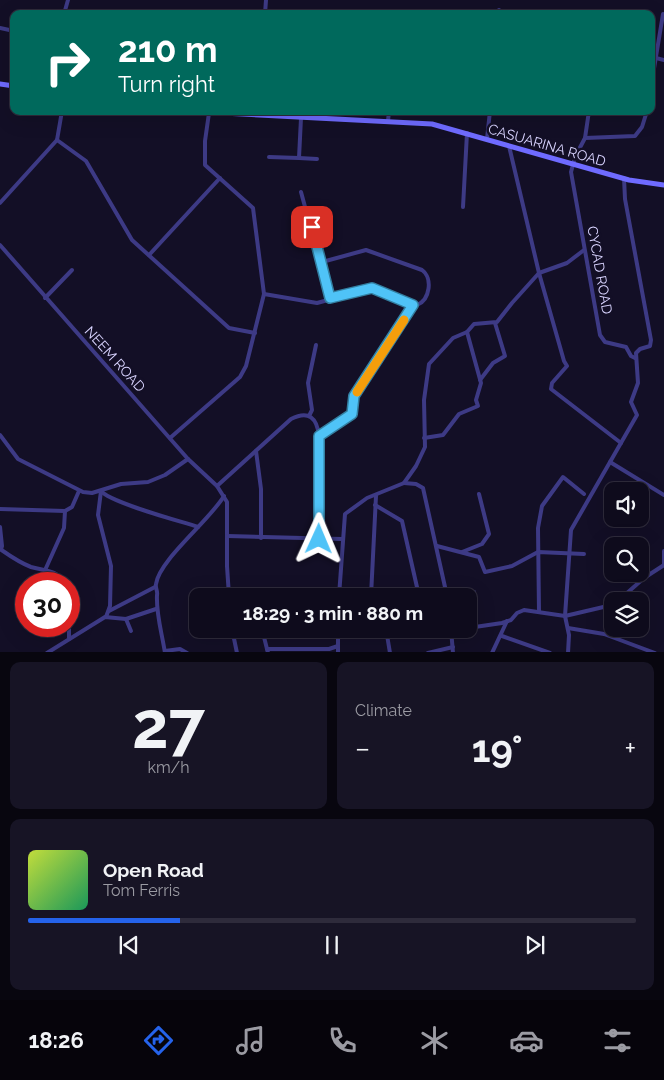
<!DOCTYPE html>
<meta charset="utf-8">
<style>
body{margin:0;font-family:Raleway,sans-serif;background:#171425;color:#f1f3f6;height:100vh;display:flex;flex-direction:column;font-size:19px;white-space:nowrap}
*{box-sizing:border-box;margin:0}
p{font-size:16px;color:#9b9ba3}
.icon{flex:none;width:28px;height:28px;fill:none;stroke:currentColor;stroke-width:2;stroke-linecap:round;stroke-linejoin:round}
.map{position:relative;height:652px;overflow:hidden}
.panel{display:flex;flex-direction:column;gap:10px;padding:10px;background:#08060f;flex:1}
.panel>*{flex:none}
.guide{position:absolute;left:10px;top:10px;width:645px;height:105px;border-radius:10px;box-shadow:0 5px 20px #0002,0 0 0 1px #2e2b3b;background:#00695c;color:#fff;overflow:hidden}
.buttons{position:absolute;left:604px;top:482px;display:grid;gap:10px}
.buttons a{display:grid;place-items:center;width:45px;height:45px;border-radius:10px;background:#0e0b1c;box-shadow:0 5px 20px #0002,0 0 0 1px #2e2b3b;font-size:25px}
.speed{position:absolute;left:15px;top:572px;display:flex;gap:10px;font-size:25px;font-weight:700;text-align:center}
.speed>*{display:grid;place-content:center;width:65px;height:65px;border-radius:50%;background:#0e0b1c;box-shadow:0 5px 20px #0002,0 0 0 1px #2e2b3b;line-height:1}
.speed .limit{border:8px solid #d22;background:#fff;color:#111}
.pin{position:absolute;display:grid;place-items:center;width:42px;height:42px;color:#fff;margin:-21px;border-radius:10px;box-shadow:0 2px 8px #0006}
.me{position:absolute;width:55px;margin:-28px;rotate:1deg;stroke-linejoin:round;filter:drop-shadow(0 0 4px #0008)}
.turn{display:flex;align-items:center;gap:18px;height:105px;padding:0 25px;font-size:22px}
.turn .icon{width:65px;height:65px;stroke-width:2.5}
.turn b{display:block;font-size:35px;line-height:42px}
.big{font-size:38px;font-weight:700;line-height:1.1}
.panel .card{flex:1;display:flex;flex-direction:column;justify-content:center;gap:8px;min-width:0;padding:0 18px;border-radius:10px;background:#171425}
.panel .dial{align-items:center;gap:0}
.dial b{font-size:65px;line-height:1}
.song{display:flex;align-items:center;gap:15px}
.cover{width:60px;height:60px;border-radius:8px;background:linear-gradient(135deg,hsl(70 70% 55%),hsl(150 70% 35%))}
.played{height:5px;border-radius:2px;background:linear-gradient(90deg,#2563eb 25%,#2e2b3b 25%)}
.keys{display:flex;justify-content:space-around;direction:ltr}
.heat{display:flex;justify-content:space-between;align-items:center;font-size:28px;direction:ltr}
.panel .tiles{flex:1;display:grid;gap:10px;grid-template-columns:1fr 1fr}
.card:last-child{grid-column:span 2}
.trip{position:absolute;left:189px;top:588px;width:288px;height:50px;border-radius:10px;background:#0e0b1c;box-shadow:0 5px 20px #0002,0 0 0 1px #2e2b3b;font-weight:700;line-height:50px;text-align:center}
.tabs{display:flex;height:80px;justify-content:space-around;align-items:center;background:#06040b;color:#9b9ba3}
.tabs .icon{width:35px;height:35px}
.tabs .selected{color:#2563eb}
.tabs b{font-size:22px;color:#f1f3f6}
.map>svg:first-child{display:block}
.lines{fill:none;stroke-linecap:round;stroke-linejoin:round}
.street{stroke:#3d3a85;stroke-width:4}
.secondary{stroke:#6f6bff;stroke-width:5}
.route-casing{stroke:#337fa1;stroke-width:12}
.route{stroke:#4fc3f7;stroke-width:9}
.slow{stroke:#f59e0b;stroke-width:9}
.labels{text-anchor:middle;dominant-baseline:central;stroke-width:5;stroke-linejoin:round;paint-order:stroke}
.street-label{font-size:14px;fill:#d9d4ff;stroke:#130f26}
</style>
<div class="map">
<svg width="664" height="653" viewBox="0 0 664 653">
<rect width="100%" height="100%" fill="#130f26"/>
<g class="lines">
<!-- street -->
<g class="street">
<polyline points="64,14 68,0"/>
<polyline points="265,14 266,0"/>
<polyline points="499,14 499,10"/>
<polyline points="0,28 14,31"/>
<polyline points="656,58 664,60"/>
<polyline points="651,87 663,14"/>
<polyline points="388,121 389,111"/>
<polyline points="585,138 589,111"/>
<polyline points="487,139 490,111"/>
<polyline points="57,140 86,161 132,240 229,328 255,333"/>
<polyline points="509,146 539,273 564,361 567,366 552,383 551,389 621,443"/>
<polyline points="269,157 299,158 301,118"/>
<polyline points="299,158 317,159"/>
<polyline points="301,192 330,299"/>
<polyline points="0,203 57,140 62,111"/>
<polyline points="463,207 467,133"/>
<polyline points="0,245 188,459 217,486 227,502 227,566 229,596"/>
<polyline points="149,255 220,178"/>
<path d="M 264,294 L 317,303 L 372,288 L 417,305 C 430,300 433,278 422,270 L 366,250 L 322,262"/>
<polyline points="45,298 72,270"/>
<polyline points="635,358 631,356 626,347 605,342 600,335 571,172 575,157 585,138 635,136 642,127 647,111"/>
<polyline points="480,380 493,363 505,356 495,323"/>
<polyline points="309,416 312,410 308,383 316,345"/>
<polyline points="0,435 18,459 83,492 92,493 121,484 148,482 165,475 188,459"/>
<polyline points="319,436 352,414 354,396 413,305"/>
<polyline points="170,438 240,377 246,366 264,294 253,208 205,165 205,141 209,113"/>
<polyline points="424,438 443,435 459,414 478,406 476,400 481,383 467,332"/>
<polyline points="256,451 261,489 261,538"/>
<polyline points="610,462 664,495"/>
<polyline points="404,483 416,484 423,488 447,596"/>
<path d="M 217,486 L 291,419 C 309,410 317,418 319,436 L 319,539"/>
<polyline points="101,491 98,515 111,566 110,606 106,617"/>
<path d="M 101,491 C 111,503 180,521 198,527"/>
<polyline points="375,505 402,521 419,596"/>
<polyline points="0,509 65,511"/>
<polyline points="0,527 2,546 1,549"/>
<polyline points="227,536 342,539"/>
<polyline points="437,546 479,557 485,572 512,566 538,552 584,554"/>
<path d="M 0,549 C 10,556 20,563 31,567 C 45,571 57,569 65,584"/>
<polyline points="462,552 482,544 489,534 479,494"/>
<polyline points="46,568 64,528 65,511 72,507 79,491"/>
<polyline points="69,594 69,639"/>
<polyline points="339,596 345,514 367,498 404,483 416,466 425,447 424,400 429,364 453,338 467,332 474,324 497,322 512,303 539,273 567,263 584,250"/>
<polyline points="371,596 376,496"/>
<polyline points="463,596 474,592"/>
<polyline points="618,601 644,578 664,565 664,551"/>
<polyline points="109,611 155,587"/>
<polyline points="539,612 538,528 542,506 563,477 584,494"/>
<polyline points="126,619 131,631"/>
<polyline points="468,628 502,623 511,620 517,613 524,610 565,616 612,605"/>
<polyline points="568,628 604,634 655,653"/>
<polyline points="232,629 237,653"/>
<polyline points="262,629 268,653"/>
<polyline points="338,629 338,653"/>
<polyline points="386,629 390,653"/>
<polyline points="451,629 453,653"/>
<polyline points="452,631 465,629"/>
<polyline points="338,636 390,629"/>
<polyline points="502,636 550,653"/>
<polyline points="267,649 329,649 338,646"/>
<polyline points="165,651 180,649 187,653"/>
<polyline points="47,653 105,617 126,619 156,609"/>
<path d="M 165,653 C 162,633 156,615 157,595 C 158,591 155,588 156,584 C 159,560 210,520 224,496"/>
<polyline points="428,653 453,647"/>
<polyline points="492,653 507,621"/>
<polyline points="568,653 569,635 565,616 571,530 637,415 631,402 638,383 636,353 640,349 650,346 651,340 625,199 624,178"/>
</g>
<!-- secondary -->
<g class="secondary">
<polyline points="0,84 14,86"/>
<polyline points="185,111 432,124 629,180 664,185"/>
</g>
</g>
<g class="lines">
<defs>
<polyline id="route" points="312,227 330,298 372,288 413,305 354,396 352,414 319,436 319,539"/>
</defs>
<!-- route casing -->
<use href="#route" class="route-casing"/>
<!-- route -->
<use href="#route" class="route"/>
<!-- slow -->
<polyline class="slow" points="357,392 404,320"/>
</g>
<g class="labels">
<!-- street labels -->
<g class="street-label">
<text transform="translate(547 145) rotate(16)">CASUARINA ROAD</text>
<text transform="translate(600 270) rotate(80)">CYCAD ROAD</text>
<text transform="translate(115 359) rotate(48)">NEEM ROAD</text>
</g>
</g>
</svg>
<div class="buttons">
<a><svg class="icon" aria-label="sound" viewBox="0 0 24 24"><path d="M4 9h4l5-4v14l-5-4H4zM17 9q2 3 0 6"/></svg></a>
<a><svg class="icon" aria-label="search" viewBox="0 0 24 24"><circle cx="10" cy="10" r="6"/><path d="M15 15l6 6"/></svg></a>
<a><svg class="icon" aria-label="layers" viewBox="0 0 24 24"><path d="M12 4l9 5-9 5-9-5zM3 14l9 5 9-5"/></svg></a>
</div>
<div class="speed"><div class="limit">30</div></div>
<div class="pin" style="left:312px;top:227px;background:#d93025"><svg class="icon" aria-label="arrive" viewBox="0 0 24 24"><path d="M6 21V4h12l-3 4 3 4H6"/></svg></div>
<svg class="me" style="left:319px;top:539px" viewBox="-20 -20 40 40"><path d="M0-17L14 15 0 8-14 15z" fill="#4fc3f7" stroke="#fff" stroke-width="4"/></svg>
<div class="trip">18:29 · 3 min · 880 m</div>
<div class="guide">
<div class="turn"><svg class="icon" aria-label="right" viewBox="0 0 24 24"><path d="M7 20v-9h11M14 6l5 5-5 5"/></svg><div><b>210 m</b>Turn right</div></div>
</div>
</div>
<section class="panel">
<div class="tiles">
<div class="card dial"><b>27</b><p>km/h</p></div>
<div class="card"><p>Climate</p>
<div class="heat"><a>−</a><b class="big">19°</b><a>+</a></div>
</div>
<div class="card">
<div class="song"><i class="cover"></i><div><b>Open Road</b><p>Tom Ferris</p></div></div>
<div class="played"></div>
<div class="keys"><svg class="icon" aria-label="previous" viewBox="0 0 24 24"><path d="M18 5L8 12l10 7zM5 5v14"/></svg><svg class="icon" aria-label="pause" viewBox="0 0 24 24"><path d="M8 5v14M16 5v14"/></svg><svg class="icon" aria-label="next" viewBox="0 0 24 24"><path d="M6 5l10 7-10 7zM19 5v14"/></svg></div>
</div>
</div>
</section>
<nav class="tabs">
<b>18:26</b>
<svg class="icon selected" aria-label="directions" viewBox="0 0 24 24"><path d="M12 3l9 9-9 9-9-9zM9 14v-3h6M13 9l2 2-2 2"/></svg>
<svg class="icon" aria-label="music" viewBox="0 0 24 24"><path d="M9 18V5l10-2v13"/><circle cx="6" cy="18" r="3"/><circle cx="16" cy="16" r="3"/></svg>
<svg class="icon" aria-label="phone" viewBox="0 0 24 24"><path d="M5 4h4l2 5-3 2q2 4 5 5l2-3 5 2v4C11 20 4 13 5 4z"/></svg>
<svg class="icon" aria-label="climate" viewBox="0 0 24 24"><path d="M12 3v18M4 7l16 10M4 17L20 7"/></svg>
<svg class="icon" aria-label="car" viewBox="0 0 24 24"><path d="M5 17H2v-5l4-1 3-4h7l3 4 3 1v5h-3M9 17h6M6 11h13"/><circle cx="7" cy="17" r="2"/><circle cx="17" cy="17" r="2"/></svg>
<svg class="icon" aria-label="filters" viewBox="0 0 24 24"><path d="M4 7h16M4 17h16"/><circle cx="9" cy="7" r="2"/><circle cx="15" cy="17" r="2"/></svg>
</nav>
